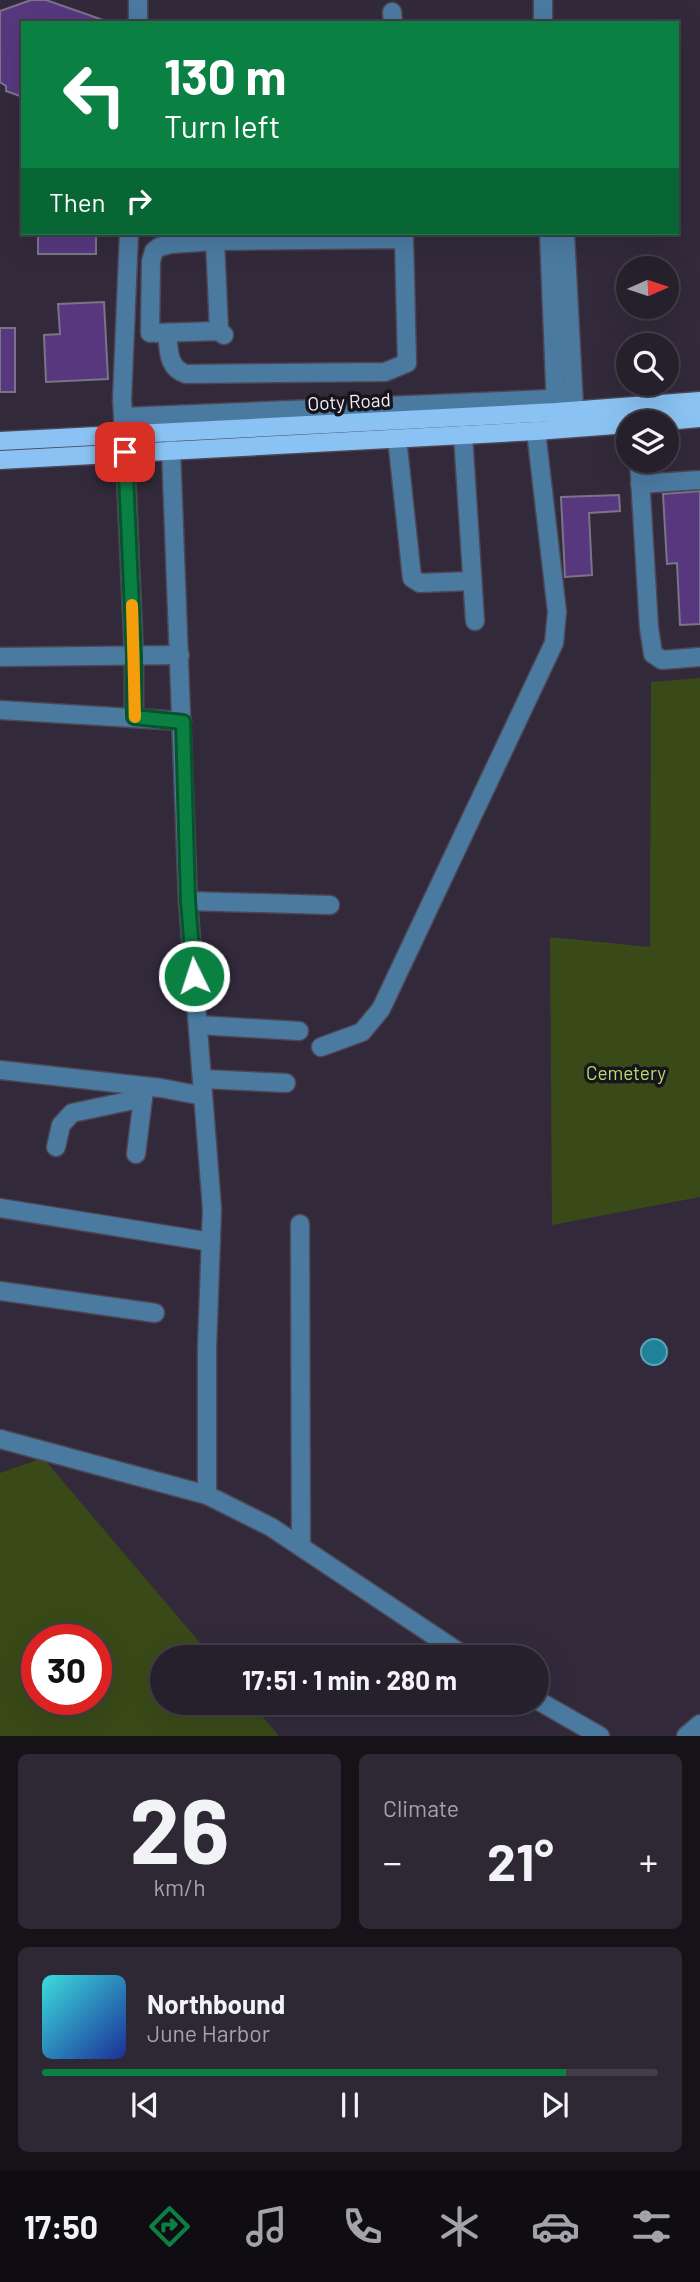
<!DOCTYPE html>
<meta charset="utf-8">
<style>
body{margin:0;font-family:Barlow,sans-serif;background:#2e2834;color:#f1f3f6;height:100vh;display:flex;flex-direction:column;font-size:26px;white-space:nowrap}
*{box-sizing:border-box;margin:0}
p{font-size:23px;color:#a4a3a9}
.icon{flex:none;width:38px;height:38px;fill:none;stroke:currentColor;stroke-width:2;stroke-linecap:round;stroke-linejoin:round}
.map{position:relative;height:1736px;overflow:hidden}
.details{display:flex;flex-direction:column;gap:18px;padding:18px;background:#151218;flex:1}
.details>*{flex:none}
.top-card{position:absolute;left:21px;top:21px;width:658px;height:214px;border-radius:0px;box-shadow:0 7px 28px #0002,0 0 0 2px #423e48;background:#0b8043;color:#fff;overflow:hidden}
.needle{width:46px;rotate:87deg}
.buttons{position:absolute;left:616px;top:256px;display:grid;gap:14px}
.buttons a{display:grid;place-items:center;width:63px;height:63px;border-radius:50%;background:#26202c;box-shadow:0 7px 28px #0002,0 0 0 2px #423e48;font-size:35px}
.speed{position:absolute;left:21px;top:1624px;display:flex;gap:14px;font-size:35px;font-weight:700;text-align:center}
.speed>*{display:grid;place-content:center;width:91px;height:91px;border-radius:50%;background:#26202c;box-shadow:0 7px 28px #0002,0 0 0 2px #423e48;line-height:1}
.speed .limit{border:10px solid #d22;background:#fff;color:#111}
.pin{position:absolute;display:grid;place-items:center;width:60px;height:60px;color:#fff;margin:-30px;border-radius:14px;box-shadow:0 4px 10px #0006}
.me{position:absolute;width:77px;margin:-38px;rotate:356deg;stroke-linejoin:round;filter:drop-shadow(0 0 5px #0008)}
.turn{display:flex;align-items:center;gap:24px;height:147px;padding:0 28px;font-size:32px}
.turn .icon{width:91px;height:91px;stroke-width:2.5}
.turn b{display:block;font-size:49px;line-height:60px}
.then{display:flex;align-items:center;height:66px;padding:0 28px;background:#0003;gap:14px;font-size:26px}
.big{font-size:52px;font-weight:700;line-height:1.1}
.details .tile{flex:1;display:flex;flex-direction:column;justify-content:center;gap:10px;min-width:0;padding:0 24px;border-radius:10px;background:#2e2834}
.details .dial{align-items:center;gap:0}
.dial b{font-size:91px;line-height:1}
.song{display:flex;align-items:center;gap:21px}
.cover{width:84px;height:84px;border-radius:10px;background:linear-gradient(135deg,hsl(180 70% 55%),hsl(230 70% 35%))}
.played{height:7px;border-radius:4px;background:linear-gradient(90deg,#0b8043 85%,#423e48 85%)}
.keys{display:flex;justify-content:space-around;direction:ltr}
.heat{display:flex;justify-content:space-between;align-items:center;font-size:38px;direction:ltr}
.details .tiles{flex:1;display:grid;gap:18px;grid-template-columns:1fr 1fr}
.tile:last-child{grid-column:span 2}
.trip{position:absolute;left:150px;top:1645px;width:399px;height:70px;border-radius:35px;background:#26202c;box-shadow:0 7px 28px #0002,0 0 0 2px #423e48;font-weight:700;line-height:70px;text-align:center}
.tab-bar{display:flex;height:112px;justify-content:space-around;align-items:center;background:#0f0d12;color:#a4a3a9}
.tab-bar .icon{width:49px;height:49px}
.tab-bar .selected{color:#0b8043}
.tab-bar b{font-size:32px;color:#f1f3f6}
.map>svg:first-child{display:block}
.green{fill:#394a18;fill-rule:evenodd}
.water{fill:#20819b;stroke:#60a2b8;stroke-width:2}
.building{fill:#57387f;stroke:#7b7388;stroke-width:2}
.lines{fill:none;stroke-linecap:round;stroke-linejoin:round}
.minor-casing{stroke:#4d4656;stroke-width:21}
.major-casing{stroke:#4d4656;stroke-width:21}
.minor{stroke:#4b7aa1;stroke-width:18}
.major{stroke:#8ac3f3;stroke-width:18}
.route-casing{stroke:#07532c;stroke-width:18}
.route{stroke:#0b8043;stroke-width:12}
.slow{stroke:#f59e0b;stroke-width:12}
.labels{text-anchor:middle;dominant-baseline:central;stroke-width:7;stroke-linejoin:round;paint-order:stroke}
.street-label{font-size:19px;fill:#f4effa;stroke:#18141c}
.park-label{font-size:19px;fill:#b6de6e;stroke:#18141c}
</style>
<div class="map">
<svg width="700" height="1736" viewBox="0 0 700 1736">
<rect width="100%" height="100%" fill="#322a3b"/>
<!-- green -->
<g class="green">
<polygon points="700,678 700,1197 552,1225 550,937 650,947 651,682"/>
<path d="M 43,1458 L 212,1657 L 163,1657 L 163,1703 L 251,1703 L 279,1736 L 0,1736 L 0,1473 ZM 37,1640 L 96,1640 L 96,1699 L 37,1699 Z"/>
</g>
<!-- water -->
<circle class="water" cx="654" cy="1352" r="13"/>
<!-- building -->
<g class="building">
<polygon points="31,0 46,0 106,21 23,23 23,97 6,91 6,86 0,82 0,11"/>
<rect x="38" y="233" width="58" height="21"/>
<polygon points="104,302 108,379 46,382 44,335 60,334 58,304"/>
<rect x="0" y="328" width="15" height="64"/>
<polygon points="700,491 700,624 680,625 677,563 667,564 663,494"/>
<polygon points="619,495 620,511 589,513 592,575 565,577 561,497"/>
</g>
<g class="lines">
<defs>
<g id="minor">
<polyline points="543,0 543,23"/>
<polyline points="392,12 393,23"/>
<polyline points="138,23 138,0"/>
<polyline points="549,233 556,409"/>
<polyline points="565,233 574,407"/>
<polyline points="215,241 219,331"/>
<path d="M 150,333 L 151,261 L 154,251 L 159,247 L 171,244 L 215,241 L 404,239 L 407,363 L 385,372 L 186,374 C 167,368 169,349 167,333"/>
<polyline points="156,333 219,331 224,335"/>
<polyline points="123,417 573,398"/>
<polyline points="124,429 122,400 129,233"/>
<polyline points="463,435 475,621"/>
<polyline points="397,438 412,578 420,583 472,581"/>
<polyline points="171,449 188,901 212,1209 207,1348 207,1495"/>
<polyline points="125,452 134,656 134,717"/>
<polyline points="639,460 649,628 653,654 662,660 700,657"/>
<polyline points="640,484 700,480"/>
<polyline points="0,657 180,655"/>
<polyline points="0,710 182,721"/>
<polyline points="188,901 330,905"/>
<polyline points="198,1025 299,1031"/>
<polyline points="321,1047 362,1032 381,1009 554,643 557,612 536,431"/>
<polyline points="0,1070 161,1088 203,1096"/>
<polyline points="202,1079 286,1083"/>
<polyline points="56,1147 61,1125 72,1113 143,1098"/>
<polyline points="136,1154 144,1090"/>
<polyline points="0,1208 211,1242"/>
<polyline points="300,1224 301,1547"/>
<polyline points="0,1291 155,1313"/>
<polyline points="0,1439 207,1495 271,1527 466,1657"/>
<polyline points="537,1700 600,1736"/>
<polyline points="686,1736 700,1724"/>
</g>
<g id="major">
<polyline points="655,422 700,418"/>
<polyline points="0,441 556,412 700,401"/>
<polyline points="0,460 536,431 628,424"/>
</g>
</defs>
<!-- minor casing -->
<use href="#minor" class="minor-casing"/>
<!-- major casing -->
<use href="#major" class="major-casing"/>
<!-- minor -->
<use href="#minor" class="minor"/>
<!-- major -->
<use href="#major" class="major"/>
</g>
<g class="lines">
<defs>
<polyline id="route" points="125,452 134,656 134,717 183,722 188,901 194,976"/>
</defs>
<!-- route casing -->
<use href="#route" class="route-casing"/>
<!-- route -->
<use href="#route" class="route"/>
<!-- slow -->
<polyline class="slow" points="132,605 135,717"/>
</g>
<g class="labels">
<!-- street labels -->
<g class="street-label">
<text transform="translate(349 401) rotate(-3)">Ooty Road</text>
</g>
<!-- park labels -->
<g class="park-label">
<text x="626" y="1072">Cemetery</text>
</g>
</g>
</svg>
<div class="buttons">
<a><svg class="needle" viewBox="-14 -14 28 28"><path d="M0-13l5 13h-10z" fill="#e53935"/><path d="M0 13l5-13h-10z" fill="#a4a3a9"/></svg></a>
<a><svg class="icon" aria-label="search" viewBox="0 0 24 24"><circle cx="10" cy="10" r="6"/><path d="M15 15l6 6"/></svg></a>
<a><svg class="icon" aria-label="layers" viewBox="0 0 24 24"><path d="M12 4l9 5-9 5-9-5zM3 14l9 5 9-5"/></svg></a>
</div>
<div class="speed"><div class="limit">30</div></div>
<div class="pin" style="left:125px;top:452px;background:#d93025"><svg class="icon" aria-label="arrive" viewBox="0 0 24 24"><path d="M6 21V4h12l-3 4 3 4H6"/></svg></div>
<svg class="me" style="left:194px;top:976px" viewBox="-20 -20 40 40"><circle r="17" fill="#0b8043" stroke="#fff" stroke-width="3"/><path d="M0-11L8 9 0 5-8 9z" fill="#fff"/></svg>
<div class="trip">17:51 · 1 min · 280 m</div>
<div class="top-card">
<div class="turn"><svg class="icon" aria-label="left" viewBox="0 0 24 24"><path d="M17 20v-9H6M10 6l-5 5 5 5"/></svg><div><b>130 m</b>Turn left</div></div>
<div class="then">Then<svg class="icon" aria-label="right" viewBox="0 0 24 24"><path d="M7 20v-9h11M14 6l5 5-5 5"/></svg></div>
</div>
</div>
<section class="details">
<div class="tiles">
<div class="tile dial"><b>26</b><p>km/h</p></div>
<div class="tile"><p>Climate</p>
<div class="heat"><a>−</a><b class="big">21°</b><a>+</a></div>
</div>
<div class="tile">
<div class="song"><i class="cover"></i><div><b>Northbound</b><p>June Harbor</p></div></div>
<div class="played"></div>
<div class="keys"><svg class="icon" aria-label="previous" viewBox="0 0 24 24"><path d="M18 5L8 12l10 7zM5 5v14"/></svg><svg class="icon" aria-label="pause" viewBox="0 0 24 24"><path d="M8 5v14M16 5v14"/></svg><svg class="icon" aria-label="next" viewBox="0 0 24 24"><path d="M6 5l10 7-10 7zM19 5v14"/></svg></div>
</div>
</div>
</section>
<nav class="tab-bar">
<b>17:50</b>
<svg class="icon selected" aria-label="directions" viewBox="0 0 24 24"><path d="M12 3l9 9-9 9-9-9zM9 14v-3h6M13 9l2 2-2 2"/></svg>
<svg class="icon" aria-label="music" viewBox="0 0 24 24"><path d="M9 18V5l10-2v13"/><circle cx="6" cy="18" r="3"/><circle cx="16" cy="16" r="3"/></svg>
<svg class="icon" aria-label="phone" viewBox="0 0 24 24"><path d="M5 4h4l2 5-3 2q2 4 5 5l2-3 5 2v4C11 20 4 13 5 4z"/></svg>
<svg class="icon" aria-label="climate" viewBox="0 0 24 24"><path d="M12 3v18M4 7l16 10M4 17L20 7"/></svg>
<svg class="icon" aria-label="car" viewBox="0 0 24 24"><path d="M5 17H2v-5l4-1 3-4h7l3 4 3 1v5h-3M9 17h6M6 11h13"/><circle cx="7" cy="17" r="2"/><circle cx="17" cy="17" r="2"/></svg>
<svg class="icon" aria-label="filters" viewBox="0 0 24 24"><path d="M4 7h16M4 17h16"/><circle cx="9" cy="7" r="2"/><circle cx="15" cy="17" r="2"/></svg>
</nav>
